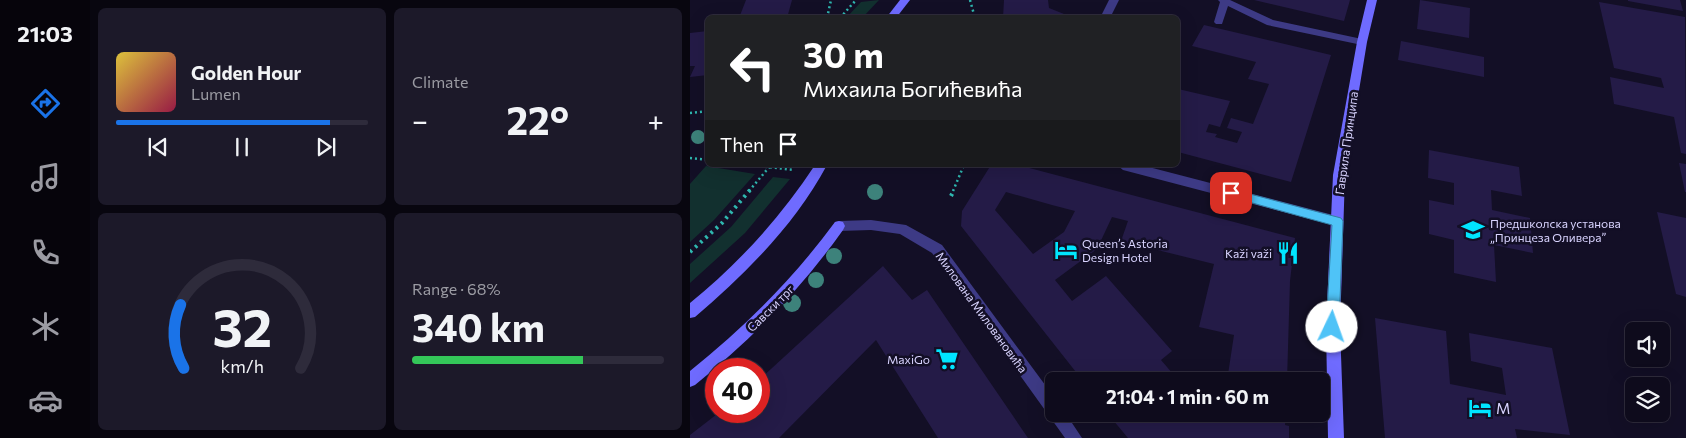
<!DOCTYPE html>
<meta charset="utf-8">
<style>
body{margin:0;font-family:Commissioner,sans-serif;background:#1c1929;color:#f1f3f6;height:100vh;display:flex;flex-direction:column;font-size:19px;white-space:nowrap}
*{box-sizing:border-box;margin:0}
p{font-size:16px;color:#9b9ba3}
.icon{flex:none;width:28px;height:28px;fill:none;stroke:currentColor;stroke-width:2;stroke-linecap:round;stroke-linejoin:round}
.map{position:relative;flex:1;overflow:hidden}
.side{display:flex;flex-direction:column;gap:8px;padding:8px;background:#08060f;width:600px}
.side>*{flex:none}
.hud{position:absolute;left:15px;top:15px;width:475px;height:152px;border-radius:8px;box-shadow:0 5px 20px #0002,0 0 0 1px #2e2b3b;background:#202124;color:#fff;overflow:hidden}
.fabs{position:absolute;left:935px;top:322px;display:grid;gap:10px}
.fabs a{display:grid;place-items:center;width:45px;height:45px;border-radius:8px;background:#0e0b1c;box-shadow:0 5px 20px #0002,0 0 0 1px #2e2b3b;font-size:25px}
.speed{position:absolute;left:15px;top:358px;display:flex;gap:10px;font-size:25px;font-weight:700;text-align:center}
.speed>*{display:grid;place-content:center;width:65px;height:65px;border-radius:50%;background:#0e0b1c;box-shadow:0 5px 20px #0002,0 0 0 1px #2e2b3b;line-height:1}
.speed .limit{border:8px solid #d22;background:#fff;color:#111}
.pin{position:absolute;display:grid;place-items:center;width:42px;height:42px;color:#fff;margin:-21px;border-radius:10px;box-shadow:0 2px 8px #0006}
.me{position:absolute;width:55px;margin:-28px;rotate:3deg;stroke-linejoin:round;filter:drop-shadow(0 0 4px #0008)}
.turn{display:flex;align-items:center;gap:18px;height:105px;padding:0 15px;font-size:22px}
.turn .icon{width:65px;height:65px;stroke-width:2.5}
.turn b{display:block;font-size:35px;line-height:42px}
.then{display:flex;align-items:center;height:48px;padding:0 15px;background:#0003;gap:10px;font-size:19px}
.big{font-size:38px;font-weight:700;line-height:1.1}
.side .card{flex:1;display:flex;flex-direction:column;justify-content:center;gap:8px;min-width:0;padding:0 18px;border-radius:8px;background:#1c1929}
.side .dial{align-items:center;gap:0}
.dial svg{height:130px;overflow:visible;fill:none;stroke:#2e2b3b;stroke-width:7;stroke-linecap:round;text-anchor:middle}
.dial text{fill:#f1f3f6;stroke:none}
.song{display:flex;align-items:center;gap:15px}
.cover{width:60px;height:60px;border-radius:8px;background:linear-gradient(135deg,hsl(50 70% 55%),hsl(340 70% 35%))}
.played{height:5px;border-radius:2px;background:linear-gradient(90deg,#1a73e8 85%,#2e2b3b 85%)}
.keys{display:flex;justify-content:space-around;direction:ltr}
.heat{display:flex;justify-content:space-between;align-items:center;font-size:28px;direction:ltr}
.charge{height:8px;border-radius:4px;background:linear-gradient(90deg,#34c759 68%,#2e2b3b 0)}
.side .tiles{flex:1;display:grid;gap:8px;grid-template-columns:repeat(2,1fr)}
.trip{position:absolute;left:355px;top:372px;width:285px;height:50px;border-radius:8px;background:#0e0b1c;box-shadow:0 5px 20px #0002,0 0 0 1px #2e2b3b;font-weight:700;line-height:50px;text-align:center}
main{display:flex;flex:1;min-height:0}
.dock{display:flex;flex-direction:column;width:90px;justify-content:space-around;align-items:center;background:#06040b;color:#9b9ba3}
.dock .icon{width:35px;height:35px}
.dock .on{color:#1a73e8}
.dock b{font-size:22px;color:#f1f3f6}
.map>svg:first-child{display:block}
.green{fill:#12302f}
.building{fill:#241b47;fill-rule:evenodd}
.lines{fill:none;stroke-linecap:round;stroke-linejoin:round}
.path-far1{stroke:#2fb8b0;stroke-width:2.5;stroke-dasharray:2 3;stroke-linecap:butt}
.path{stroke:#2fb8b0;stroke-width:4;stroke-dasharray:2.5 4.5;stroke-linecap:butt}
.lane{fill:#3d3a85;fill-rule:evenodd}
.street{fill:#3d3a85;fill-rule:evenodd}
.secondary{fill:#6f6bff;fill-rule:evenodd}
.tree{fill:#3d827b}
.route{fill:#4fc3f7;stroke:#337fa1}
.labels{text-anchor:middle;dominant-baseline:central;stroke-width:5;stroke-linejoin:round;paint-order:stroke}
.street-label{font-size:12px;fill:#d9d4ff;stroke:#130f26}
.poi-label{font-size:12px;fill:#d9d4ff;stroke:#130f26;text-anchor:start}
.near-poi-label{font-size:15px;fill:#d9d4ff;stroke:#130f26;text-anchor:start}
</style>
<main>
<nav class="dock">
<b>21:03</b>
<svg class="icon on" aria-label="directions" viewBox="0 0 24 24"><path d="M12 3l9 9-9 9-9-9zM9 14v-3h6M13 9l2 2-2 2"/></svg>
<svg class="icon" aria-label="music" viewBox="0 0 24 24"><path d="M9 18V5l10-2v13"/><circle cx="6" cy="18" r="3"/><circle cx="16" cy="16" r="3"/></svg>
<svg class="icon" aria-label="phone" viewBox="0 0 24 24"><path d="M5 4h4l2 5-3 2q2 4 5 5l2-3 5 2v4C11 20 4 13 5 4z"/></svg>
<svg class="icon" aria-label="climate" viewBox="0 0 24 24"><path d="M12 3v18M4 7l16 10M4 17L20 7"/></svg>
<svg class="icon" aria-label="car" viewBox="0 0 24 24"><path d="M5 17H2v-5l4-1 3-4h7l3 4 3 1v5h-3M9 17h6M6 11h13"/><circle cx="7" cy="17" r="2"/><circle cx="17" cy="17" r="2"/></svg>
</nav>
<section class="side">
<div class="tiles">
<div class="card">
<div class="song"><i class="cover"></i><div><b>Golden Hour</b><p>Lumen</p></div></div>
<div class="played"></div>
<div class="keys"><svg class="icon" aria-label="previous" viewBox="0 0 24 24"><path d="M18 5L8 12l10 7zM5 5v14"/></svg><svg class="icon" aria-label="pause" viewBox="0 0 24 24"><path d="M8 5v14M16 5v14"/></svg><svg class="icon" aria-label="next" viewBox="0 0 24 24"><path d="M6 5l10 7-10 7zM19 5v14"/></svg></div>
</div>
<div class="card"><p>Climate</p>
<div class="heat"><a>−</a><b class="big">22°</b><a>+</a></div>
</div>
<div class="card dial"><svg viewBox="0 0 100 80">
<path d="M14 69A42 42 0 1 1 86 69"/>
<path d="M14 69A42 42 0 0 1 12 30" stroke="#1a73e8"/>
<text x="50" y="56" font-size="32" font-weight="700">32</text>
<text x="50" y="72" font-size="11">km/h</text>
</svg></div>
<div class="card"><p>Range · 68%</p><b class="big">340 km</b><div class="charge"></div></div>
</div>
</section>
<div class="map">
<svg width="996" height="438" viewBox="0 0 996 438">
<rect width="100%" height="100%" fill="#130f26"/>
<!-- green -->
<g class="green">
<polygon points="189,0 173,17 157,17 171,2"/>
<polygon points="16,166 65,174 24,220 0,242 0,184"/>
<polygon points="83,177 100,179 55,233 0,283 0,264 41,227"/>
</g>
<!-- building -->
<g class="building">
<polygon points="56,0 102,0 97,18 49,18"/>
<polygon points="314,0 358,0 359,8 384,18 313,18"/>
<polygon points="564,0 660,0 654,21"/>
<polygon points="730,0 780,8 779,38 727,29"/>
<polygon points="938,0 990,0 993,11 938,1"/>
<polygon points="909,2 995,17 996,154 991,153 984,117 924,104 920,77 974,88 971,78 924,68"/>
<polygon points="514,25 641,55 601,182 488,152 488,89 540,101 530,127 519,124 516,132 527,134 525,137 547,143 552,132 537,128 541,118 563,124 579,84 558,79 566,62 502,46"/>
<polygon points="18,31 18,75 0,77 5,66 0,66 0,33"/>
<polygon points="711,41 794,57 794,77 708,60"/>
<polygon points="739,150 829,167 832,196 801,190 802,210 840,218 843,253 804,245 806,282 764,273 764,240 739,234 739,200 764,205 764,183 738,178"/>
<polygon points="989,163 996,164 996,192 995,192"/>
<path d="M 301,165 L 328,165 L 605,238 L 600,281 L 597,381 L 537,381 L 544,335 L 509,327 L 524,264 L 431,241 L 438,221 L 422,217 L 407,249 L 365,280 L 382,301 L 416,276 L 482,351 L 471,360 L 489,381 L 393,381 L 271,226 L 272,211 ZM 316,192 L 362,205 L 385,211 L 374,232 L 343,254 L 305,210 Z"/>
<polygon points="967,212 996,218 996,297 986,294"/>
<polygon points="193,266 222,300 237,290 338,438 248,438 186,340 89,438 0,438 0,435 31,411 69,411 69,380"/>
<polygon points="685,318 756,331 760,384 816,395 812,368 781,361 779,333 862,348 880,435 825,429 827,438 695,438"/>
<polygon points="418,414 517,414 525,423 532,414 596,414 595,425 599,426 599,438 438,438"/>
</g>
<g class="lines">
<!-- path-far1 -->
<g class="path-far1">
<polyline points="280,0 285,18"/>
<polyline points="137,18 141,0"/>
<polyline points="150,18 166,0"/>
<polyline points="0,113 18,111"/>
<polyline points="0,158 18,160"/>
<polyline points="60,165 104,170"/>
<polyline points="59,191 81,165"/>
<polyline points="263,191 274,165"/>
</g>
<!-- path -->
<g class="path">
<polyline points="261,196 264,190"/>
<polyline points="0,252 32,223 60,190"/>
</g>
<!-- lane -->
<g class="lane">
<polygon points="419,0 429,0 420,18 410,18"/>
<polygon points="528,0 540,0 583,20 672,39 677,42 672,45 577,25 538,6 532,24 526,24 524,22 530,2"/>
</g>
<!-- street -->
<g class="street">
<polygon points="427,165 451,165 647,216 651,217 653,221 651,225 647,226 433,170"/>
<polygon points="181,220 216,225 252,245 364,397 364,414 376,414 392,438 375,438 242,253 210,234 181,230 149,231 145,230 143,226 145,222 149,221"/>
</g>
<!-- secondary -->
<g class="secondary">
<polygon points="210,0 220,0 206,18 196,18"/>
<polygon points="677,0 687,0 677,42 655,175 650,327 654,438 638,438 636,327 643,175 667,42"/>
<path d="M 125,165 L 137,165 C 105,225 56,273 5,317 L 0,318 L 0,303 C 49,263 90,218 125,165 Z"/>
<path d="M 149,221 L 153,222 L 155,226 L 153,230 C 111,289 62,339 5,385 L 0,387 L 0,371 C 55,327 103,279 145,222 Z"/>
</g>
</g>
<!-- trees -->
<g class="tree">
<circle cx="8" cy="137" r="7"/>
<circle cx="185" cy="192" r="8"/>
<circle cx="144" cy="256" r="8"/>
<circle cx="126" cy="280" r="8"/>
<circle cx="102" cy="303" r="9"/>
</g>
<!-- route -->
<polygon class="route" points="541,189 651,218 653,221 649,327 647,331 642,333 638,331 636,327 642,225 537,196 536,193 537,190"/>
<!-- icons -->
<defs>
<symbol id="school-bare" viewBox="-9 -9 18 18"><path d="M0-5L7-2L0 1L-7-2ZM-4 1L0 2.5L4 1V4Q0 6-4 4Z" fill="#00e5ff" stroke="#130f26" stroke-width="2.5" paint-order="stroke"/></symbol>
<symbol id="hotel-bare" viewBox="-9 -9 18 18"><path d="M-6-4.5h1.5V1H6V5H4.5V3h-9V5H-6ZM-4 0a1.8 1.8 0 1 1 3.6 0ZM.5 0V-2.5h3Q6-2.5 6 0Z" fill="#00e5ff" stroke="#130f26" stroke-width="2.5" paint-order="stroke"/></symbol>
<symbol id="restaurant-bare" viewBox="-9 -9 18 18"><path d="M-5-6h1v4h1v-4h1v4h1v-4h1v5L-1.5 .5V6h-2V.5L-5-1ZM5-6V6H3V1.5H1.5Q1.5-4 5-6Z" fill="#00e5ff" stroke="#130f26" stroke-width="2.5" paint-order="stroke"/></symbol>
<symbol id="supermarket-bare" viewBox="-9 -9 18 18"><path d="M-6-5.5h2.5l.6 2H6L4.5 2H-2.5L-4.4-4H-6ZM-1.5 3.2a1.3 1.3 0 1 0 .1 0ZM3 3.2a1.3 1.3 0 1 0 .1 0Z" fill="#00e5ff" stroke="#130f26" stroke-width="2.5" paint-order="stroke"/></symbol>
</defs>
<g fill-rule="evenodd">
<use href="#school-bare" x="767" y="214" width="32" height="32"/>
<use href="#hotel-bare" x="360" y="234" width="32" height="32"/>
<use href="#restaurant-bare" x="582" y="237" width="32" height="32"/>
<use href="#supermarket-bare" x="241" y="343" width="32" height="32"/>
<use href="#hotel-bare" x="774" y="392" width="32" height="32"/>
</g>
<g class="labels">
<!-- street labels -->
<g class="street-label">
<text transform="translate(656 143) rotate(-82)">Гаврила Принципа</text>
<text transform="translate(80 308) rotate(-45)">Савски трг</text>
<text transform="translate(292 312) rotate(54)">Милована Миловановића</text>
</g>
<!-- poi labels -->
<g class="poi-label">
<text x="800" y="223">Предшколска установа<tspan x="800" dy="14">„Принцеза Оливера”</tspan></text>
<text x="392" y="243">Queen’s Astoria<tspan x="392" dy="14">Design Hotel</tspan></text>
<text x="582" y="253" text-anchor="end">Kaži važi</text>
<text x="240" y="359" text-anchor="end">MaxiGo</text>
</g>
<!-- near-poi labels -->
<g class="near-poi-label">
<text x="806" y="408">M</text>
</g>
</g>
</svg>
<div class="fabs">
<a><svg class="icon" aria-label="sound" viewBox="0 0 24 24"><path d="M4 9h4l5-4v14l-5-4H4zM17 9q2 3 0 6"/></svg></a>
<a><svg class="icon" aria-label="layers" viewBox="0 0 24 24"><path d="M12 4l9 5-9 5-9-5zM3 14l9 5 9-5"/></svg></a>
</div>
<div class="speed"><div class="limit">40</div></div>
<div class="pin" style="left:541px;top:193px;background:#d93025"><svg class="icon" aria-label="arrive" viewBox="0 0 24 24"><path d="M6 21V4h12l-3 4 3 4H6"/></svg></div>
<svg class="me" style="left:642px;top:327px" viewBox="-20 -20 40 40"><circle r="19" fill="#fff"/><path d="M0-13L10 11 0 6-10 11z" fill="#4fc3f7"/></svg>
<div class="trip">21:04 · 1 min · 60 m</div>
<div class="hud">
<div class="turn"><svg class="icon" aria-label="left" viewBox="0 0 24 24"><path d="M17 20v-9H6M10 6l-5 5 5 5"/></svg><div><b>30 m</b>Михаила Богићевића</div></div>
<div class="then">Then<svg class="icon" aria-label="arrive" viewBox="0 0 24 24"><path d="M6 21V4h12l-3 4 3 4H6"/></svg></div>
</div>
</div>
</main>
